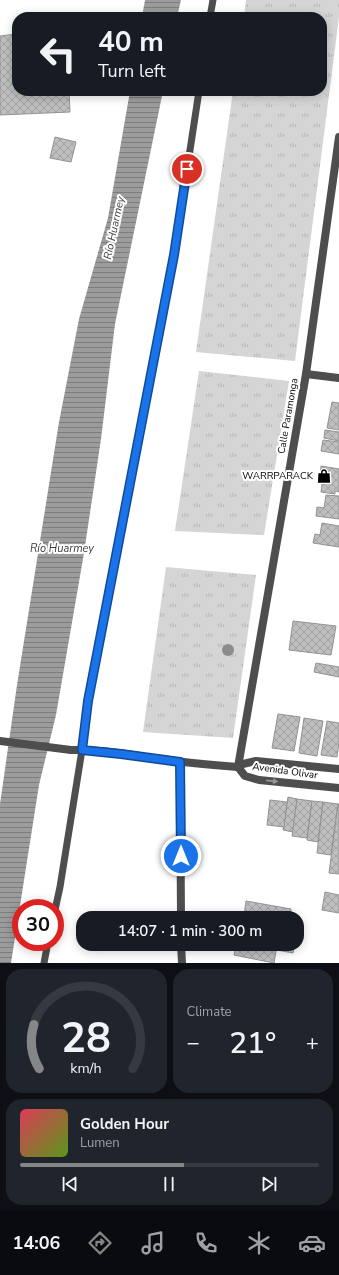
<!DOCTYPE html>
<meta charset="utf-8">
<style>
body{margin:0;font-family:"Nunito Sans",sans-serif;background:#20242c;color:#f1f3f6;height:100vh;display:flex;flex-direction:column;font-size:15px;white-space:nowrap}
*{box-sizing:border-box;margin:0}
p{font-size:13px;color:#9ea1a6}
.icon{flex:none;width:22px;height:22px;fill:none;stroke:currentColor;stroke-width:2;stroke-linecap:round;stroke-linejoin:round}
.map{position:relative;height:963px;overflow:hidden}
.drawer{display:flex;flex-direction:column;gap:6px;padding:6px;background:#0d0f14;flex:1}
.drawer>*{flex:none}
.top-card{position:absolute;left:12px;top:12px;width:315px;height:84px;border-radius:16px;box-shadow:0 2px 10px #0003;background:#171b24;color:#f1f3f6;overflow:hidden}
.speed{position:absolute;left:12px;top:899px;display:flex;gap:8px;font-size:20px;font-weight:700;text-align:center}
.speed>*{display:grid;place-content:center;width:52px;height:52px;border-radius:50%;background:#171b24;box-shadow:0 2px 10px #0003;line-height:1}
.speed .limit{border:6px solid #d22;background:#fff;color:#111}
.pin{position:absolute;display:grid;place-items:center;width:34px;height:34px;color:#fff;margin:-17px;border:2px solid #fff;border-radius:50%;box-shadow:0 1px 4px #0007}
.me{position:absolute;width:44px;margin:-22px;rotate:0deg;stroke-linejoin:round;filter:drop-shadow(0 0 3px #0008)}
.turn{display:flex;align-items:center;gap:14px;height:84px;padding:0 20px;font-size:18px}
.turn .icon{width:52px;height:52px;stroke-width:2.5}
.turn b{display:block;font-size:28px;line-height:34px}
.big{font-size:30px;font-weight:600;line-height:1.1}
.drawer .widget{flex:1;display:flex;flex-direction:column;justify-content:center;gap:6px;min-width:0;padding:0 14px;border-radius:16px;background:#20242c}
.drawer .dial{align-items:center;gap:0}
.dial svg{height:104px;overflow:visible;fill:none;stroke:#363941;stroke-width:7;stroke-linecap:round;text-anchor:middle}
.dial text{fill:#f1f3f6;stroke:none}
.song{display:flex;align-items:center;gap:12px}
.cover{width:48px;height:48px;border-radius:6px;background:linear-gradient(135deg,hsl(350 70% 55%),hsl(90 70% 35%))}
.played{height:4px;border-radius:2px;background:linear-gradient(90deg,#858687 55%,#363941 55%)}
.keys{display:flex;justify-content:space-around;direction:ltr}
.heat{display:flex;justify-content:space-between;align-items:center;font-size:22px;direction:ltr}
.drawer .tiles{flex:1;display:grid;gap:6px;grid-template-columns:1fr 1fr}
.widget:last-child{grid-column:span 2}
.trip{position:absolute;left:76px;top:911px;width:228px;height:40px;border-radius:16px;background:#171b24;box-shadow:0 2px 10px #0003;font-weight:600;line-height:40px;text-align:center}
.tab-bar{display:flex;height:64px;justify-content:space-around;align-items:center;background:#090b0e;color:#9ea1a6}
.tab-bar .icon{width:28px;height:28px}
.tab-bar .active{color:#858687}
.tab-bar b{font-size:18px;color:#f1f3f6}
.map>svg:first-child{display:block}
.park{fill:url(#park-tufts)}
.water{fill:url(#water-rules)}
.building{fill:url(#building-cross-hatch);stroke:#929292}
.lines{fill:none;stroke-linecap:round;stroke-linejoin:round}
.service{stroke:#4e4e4e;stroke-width:7}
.minor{stroke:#4e4e4e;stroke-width:8}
.tertiary{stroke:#4e4e4e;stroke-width:8}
.tree{fill:#8b8b8b}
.oneway{fill:#959595}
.route-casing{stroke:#114b97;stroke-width:10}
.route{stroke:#1a73e8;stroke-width:7}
.labels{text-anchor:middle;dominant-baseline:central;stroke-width:4;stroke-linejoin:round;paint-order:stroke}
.street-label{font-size:10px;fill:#000;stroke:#fff}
.poi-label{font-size:10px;fill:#000;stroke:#fff;text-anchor:end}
.water-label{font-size:11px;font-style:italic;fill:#3d3d3d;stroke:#fff}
</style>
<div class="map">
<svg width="339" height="963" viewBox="0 0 339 963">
<defs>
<pattern id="park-tufts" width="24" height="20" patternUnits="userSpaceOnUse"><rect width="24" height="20" fill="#d5d5d5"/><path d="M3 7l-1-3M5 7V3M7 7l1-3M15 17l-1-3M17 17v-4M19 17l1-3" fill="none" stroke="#b5b5b5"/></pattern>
<pattern id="water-rules" width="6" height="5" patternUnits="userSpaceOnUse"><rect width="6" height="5" fill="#9c9c9c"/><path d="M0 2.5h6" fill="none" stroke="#7d7d7d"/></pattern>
<pattern id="building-cross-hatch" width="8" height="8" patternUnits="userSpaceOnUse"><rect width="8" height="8" fill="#bebebe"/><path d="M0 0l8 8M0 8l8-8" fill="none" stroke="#a2a2a2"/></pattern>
</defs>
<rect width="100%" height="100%" fill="#fff"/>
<!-- park -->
<g class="park">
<polygon points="246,0 339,0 339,17 295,361 196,352 233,91 322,91 322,17 244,17"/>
<polygon points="199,371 289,381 264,535 175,531"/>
<polygon points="166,567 256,575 233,738 143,732"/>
</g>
<!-- water -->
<g class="water">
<polygon points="145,0 181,0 177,17 142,17"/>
<polygon points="130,91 163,91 115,324 101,439 84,553 56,715 39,785 11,963 0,963 0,804 17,685 59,422 79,319 108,218"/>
</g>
<!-- building -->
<g class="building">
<polygon points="17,34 17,91 69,91 70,112 0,115 0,36"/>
<polygon points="55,137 76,142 71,162 50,158"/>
<polygon points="332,402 339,403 339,430 327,428"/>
<polygon points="325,430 339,432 339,441 324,438"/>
<polygon points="323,440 339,442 339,454 321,451"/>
<polygon points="321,466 339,469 339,492 335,491 335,494 321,492 323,477 320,477"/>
<polygon points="326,495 339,496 339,519 316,516 317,507 324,508"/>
<polygon points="322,523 339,526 339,547 313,543 315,534 320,535"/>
<polygon points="293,621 336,626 331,655 289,650"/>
<polygon points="316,663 339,667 339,677 314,672"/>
<polygon points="278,714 300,717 294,751 272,748"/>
<polygon points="304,718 323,721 317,756 299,753"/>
<polygon points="327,721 339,723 339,743 337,757 321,755"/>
<polygon points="288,797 297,799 293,832 283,830"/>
<polygon points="297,799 312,801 307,838 292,836"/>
<polygon points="270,800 287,802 284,827 267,825"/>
<polygon points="312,801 323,802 318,842 307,840"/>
<polygon points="323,802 338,804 331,855 317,853"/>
<polygon points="338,804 339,804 339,874 329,873"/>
<polygon points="325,892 339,895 339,913 322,910"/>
<polygon points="246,901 291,909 290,918 257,918 244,916"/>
<polygon points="236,944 276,951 274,963 234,955"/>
<polygon points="244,944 295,944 293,953"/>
</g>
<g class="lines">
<!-- service -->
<g class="service">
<polyline points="210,17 213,0"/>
<polyline points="55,910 60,887 82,750 88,701 174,255 199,91"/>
<polyline points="44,963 48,942"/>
</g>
<!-- minor -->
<g class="minor">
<polyline points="306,374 339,378"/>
<polyline points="180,762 181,918"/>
<polyline points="238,767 306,374 339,137"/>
<polyline points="181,944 182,963"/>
</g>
<!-- tertiary -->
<g class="tertiary">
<path d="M 0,741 L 71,750 C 101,749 131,755 161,759 C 186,763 212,765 238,767"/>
<polyline points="238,767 245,776 259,780 339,788"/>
<polyline points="238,767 243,764 256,761 339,769"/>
</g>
</g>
<!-- trees -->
<circle class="tree" cx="228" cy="650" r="6"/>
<!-- one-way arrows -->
<defs><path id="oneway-solid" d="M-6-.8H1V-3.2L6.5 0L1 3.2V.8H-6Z"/></defs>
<use class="oneway" href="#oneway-solid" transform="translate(272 781) rotate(6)"/>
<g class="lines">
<defs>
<polyline id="route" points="181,856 180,762 121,754 82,750 88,701 174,255 187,169"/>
</defs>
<!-- route casing -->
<use href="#route" class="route-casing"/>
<!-- route -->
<use href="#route" class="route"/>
</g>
<!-- icons -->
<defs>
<symbol id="shop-bare" viewBox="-9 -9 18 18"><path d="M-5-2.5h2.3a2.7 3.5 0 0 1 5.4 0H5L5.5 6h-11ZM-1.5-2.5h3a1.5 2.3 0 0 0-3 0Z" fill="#000" stroke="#fff" stroke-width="2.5" paint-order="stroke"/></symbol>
</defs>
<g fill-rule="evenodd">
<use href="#shop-bare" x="314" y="466" width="20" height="20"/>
</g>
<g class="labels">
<!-- street labels -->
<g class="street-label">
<text transform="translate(288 416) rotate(-80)">Calle Paramonga</text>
<text transform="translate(285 771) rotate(8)">Avenida Olivar</text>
</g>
<!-- poi labels -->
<g class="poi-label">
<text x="313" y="476">WARRPARACK</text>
</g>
<!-- water labels -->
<g class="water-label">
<text transform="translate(114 228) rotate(-78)">Río Huarmey</text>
<text x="62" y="548">Río Huarmey</text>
</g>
</g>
</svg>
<div class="speed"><div class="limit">30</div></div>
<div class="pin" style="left:187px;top:169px;background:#d93025"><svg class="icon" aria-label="arrive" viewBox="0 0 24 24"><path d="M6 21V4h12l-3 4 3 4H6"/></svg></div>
<svg class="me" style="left:181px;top:856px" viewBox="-20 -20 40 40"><circle r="17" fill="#1a73e8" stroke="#fff" stroke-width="3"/><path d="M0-11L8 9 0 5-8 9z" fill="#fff"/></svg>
<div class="trip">14:07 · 1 min · 300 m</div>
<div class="top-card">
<div class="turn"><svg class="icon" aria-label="left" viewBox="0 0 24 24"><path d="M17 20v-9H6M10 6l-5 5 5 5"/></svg><div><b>40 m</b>Turn left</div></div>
</div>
</div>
<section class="drawer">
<div class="tiles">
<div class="widget dial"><svg viewBox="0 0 100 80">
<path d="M14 69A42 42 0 1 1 86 69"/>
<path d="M14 69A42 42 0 0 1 10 35" stroke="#858687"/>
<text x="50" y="56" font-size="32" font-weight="700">28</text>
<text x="50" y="72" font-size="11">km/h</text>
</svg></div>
<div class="widget"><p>Climate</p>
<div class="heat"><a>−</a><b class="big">21°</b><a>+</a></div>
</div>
<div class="widget">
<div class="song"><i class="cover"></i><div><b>Golden Hour</b><p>Lumen</p></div></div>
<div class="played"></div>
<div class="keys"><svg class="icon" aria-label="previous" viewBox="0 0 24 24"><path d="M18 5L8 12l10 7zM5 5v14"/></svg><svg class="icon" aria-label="pause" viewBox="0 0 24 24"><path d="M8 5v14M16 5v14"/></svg><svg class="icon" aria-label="next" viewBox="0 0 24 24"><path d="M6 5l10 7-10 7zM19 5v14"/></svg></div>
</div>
</div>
</section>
<nav class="tab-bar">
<b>14:06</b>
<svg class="icon active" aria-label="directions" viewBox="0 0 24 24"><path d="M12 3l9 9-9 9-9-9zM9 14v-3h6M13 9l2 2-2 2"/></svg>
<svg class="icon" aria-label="music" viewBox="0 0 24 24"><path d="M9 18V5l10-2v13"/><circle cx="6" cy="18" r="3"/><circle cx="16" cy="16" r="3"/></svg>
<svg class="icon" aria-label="phone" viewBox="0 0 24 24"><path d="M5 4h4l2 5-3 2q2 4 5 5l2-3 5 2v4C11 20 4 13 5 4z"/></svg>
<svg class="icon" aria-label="climate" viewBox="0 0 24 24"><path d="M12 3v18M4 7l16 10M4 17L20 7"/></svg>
<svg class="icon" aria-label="car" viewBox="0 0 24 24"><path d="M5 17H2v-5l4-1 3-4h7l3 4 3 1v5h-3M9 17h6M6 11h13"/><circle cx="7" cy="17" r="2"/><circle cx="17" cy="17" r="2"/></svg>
</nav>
